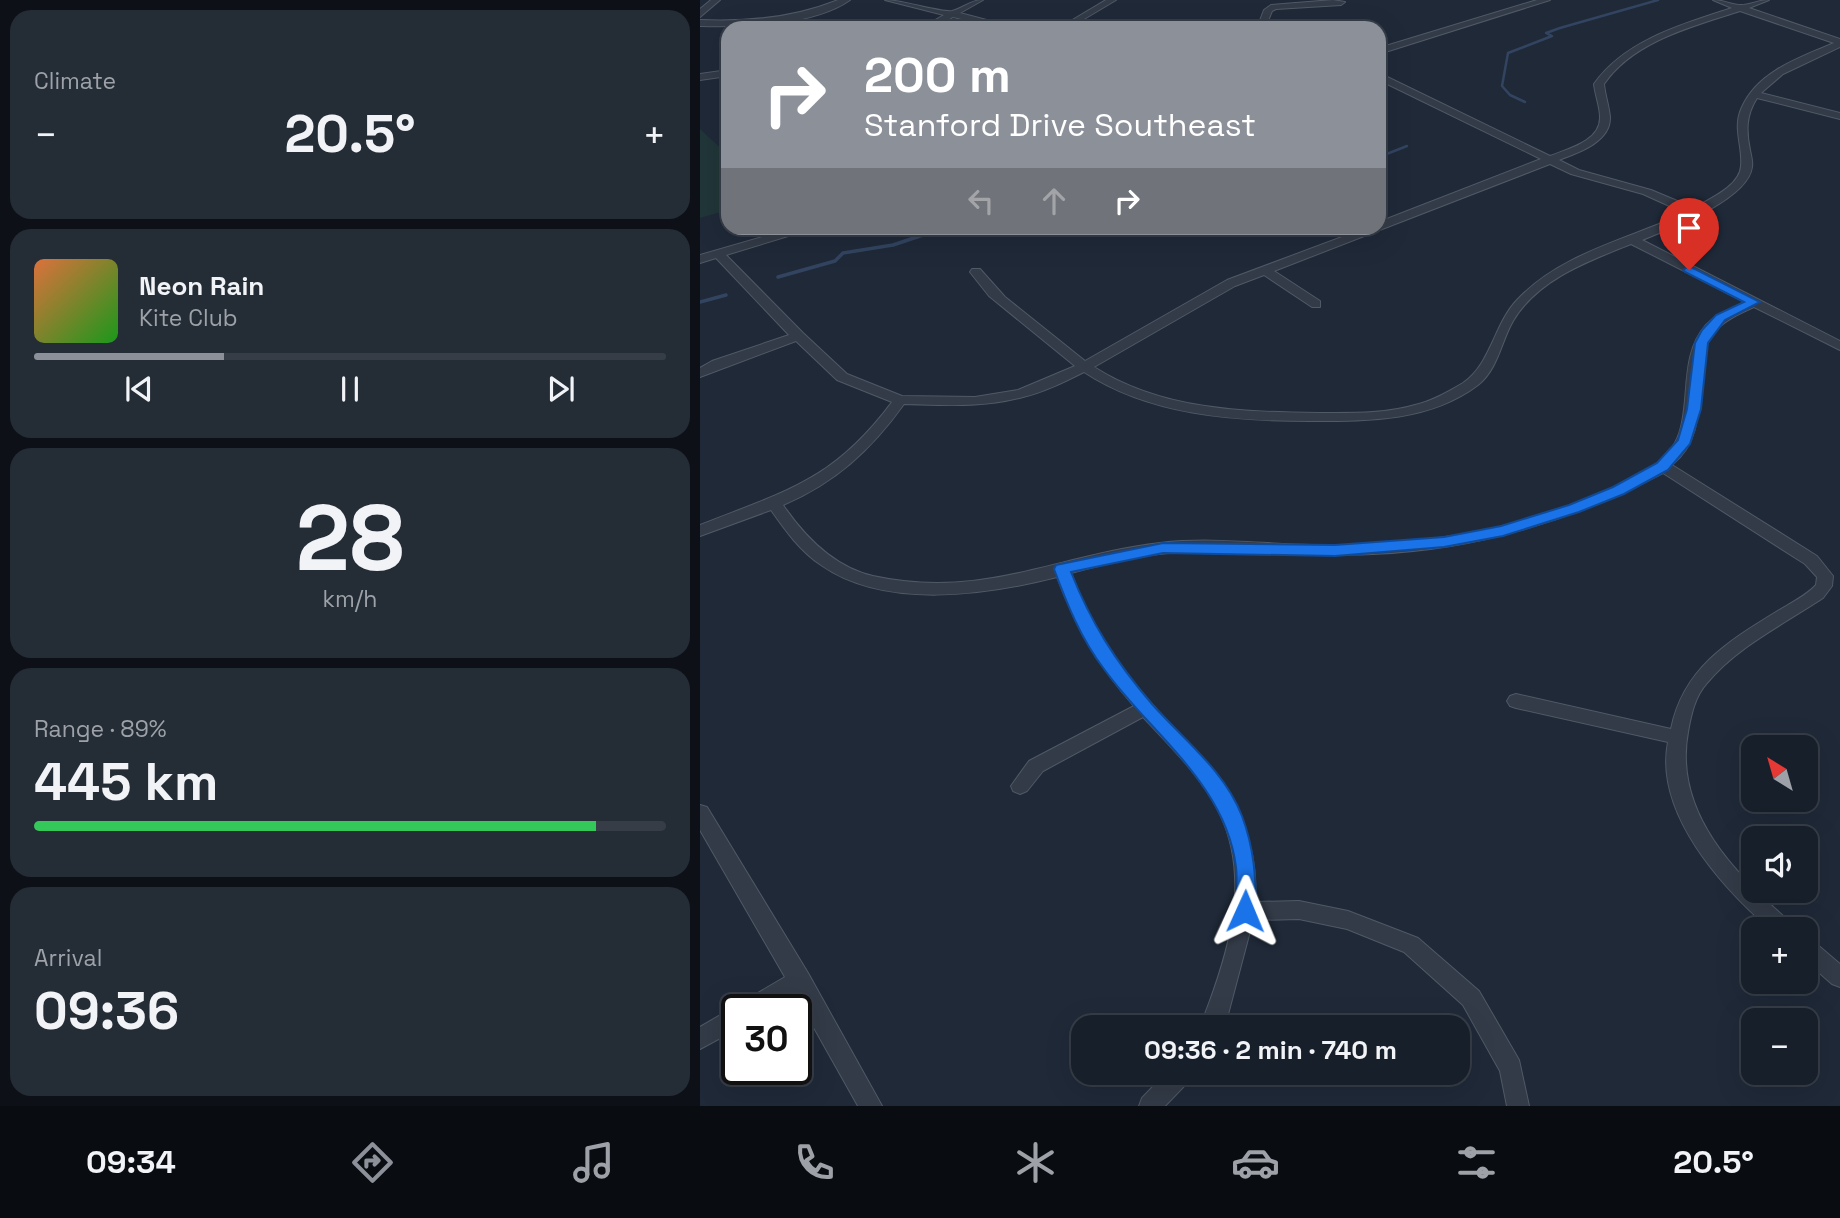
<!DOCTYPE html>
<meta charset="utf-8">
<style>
body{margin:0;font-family:"Space Grotesk",sans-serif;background:#242c36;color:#f1f3f6;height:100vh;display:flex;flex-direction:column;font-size:26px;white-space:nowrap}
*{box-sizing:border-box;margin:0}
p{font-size:23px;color:#9ea2a8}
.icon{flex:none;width:38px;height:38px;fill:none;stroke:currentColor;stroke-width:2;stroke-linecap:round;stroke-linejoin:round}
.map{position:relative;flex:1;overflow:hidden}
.sheet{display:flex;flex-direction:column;gap:10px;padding:10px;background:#0d1117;width:700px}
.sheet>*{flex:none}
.top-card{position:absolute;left:21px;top:21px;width:665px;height:214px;border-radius:21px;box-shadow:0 7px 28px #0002,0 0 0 2px #363d47;background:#8c9099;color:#fff;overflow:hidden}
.needle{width:46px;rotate:323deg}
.controls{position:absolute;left:1041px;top:735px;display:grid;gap:14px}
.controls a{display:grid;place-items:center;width:77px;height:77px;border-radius:14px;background:#171f2a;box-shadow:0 7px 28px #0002,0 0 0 2px #363d47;font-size:35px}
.speed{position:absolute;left:21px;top:994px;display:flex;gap:14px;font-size:35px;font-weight:700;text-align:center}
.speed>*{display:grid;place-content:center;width:91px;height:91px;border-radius:50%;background:#171f2a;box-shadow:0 7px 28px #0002,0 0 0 2px #363d47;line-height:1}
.speed .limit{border:4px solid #111;border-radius:10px;background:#fff;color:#111}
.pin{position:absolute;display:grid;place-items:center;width:60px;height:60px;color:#fff;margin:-72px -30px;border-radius:50% 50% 50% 0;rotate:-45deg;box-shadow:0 0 7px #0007}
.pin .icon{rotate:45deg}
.me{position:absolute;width:77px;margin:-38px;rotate:1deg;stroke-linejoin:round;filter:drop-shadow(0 0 5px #0008)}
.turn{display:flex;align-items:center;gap:24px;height:147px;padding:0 28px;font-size:32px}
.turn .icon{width:91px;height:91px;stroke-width:2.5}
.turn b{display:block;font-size:49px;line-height:60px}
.lanes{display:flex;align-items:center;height:66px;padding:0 28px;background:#0003;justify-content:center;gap:35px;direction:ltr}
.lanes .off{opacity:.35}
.big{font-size:52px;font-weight:700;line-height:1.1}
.sheet .tile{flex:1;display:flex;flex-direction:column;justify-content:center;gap:10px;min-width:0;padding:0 24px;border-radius:21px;background:#242c36}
.sheet .dial{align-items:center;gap:0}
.dial b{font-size:91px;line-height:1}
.song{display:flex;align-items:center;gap:21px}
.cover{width:84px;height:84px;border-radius:10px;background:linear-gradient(135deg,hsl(20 70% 55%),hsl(120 70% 35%))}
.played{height:7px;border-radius:4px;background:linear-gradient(90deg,#8c9099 30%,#363d47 30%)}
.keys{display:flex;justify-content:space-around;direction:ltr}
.heat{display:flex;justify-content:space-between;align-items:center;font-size:38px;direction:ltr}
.charge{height:10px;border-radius:5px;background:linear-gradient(90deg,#34c759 89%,#363d47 0)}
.trip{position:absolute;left:371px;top:1015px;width:399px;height:70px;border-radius:21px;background:#171f2a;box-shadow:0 7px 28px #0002,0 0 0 2px #363d47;font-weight:700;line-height:70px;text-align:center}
.menu{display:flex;height:112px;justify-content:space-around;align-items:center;background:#090c11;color:#9ea2a8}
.menu .icon{width:49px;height:49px}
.menu .on{color:#8c9099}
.menu b{font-size:32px;color:#f1f3f6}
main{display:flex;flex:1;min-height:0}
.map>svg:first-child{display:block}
.green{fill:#213639}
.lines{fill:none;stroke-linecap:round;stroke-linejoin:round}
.stream-far1{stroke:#324460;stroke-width:2.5}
.stream{stroke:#324460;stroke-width:3.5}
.minor-casing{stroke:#505966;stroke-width:2}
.minor{fill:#333b48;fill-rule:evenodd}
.route{fill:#1a73e8;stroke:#114b97;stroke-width:2}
</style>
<main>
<section class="sheet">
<div class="tile"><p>Climate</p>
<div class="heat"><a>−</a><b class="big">20.5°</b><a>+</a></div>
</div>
<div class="tile">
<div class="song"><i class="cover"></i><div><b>Neon Rain</b><p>Kite Club</p></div></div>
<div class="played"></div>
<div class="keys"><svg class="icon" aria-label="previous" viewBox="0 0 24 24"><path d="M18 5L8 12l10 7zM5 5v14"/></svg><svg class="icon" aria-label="pause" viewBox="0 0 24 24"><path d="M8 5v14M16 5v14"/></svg><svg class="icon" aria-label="next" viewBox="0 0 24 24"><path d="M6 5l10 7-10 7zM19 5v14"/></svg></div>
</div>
<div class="tile dial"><b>28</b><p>km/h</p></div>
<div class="tile"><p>Range · 89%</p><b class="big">445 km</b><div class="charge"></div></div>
<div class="tile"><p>Arrival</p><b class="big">09:36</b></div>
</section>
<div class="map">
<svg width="1140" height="1106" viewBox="0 0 1140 1106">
<rect width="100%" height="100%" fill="#1f2938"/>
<!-- green -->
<polygon class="green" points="0,129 28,155 28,210 0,218"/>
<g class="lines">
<!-- stream-far1 -->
<g class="stream-far1">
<polyline points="825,102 810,95 802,86 808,53 852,36 846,33 860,28 958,0"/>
<polyline points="679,157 707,146"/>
</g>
<!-- stream -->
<g class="stream">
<polyline points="78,277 135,261 143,253 193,245 226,234 228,228"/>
<polyline points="0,302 26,295"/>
</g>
<defs>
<g id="minor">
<polygon points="11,0 20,0 0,17 0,9"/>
<path d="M 138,0 L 150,0 C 113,26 44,27 0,26 L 0,20 C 48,22 94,18 138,0 Z"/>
<path d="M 185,0 C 202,0 242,13 252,11 C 264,8 270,0 283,0 L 260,13 L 317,28 L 301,28 L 253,17 L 232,28 L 221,28 L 244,15 Z"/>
<polygon points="406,0 416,0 369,28 359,28"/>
<polygon points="633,0 645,2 641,5 576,9 572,11 565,28 557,28 564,10 571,5"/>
<polygon points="837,0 850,0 679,54 679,48"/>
<path d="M 1013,0 C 1023,0 1032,5 1041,5 C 1050,5 1059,0 1069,0 L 1049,8 L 1140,39 L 1140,47 L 1083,74 L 1061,93 L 1140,113 L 1140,119 L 1057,98 C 1046,115 1046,131 1050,150 C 1051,155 1053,162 1052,167 C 1048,200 969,229 942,240 L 1140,341 L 1140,350 L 1054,307 C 1041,313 1027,319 1017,329 C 983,366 1018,428 972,465 L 1117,556 L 1133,576 L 1132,586 L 1123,598 C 1084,624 1038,646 1007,683 C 995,696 991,715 988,732 C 973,814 1037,875 1091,923 L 1094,929 L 1070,929 C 1022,887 954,813 968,742 L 816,708 L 810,706 L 807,701 L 810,696 L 816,694 L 971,729 C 983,669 1027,642 1076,612 C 1089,604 1106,596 1116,585 L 1117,577 L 1105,564 L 963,473 C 873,520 775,550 673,554 C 609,557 545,548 481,552 C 444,554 408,563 371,573 C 383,603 396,633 415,659 C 472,739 563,791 555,902 L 599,901 L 648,911 L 718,938 L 779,991 L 819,1060 L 829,1106 L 807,1106 L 800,1071 L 763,1005 L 704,952 L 647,929 L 599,919 L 553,920 L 526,1022 L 523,1027 L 500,1027 C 526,961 553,883 520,814 C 502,777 471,747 443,717 L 343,771 L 327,791 L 320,794 L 313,791 L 311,786 L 329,761 L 434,706 C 399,667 375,625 357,577 C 287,595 185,610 121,565 C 100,551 85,530 71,510 L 0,536 L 0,525 C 86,491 133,481 192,402 L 137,380 L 96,341 L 0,377 L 0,368 L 12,361 L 89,335 L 16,258 L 0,263 L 0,255 L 93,228 L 109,228 L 108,230 L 26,255 L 103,333 L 147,374 L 202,396 L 275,397 L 318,390 L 375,366 L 289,296 L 270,272 L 272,269 L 280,269 L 305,297 L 385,361 L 527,280 L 666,228 L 679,228 L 679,222 L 841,159 L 679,80 L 679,73 L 850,156 C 868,149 901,141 900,117 C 900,106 895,95 894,84 C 925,40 983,24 1032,8 ZM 1040,11 L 1134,43 C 1101,57 1058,71 1042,107 C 1032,128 1043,145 1041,166 C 1040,186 1009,199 994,208 L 951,190 L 879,170 L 859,160 C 878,153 911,142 910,117 C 909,106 905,95 904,84 C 933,41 994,26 1040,11 ZM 850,164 L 871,174 L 943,194 L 985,213 C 929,239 861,253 817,300 C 794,324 791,364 763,383 C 748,392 732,401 715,405 C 685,414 651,413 620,413 C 543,412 461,410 394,367 L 535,286 L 564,275 L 612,307 L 620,307 L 620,301 L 574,271 ZM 931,244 L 1045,302 C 1031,309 1016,314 1006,325 C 969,367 1005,434 953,466 C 854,528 726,547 612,545 C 561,544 511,537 460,543 C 357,555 283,600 173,576 C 134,567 105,537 83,505 C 135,483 171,450 204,404 C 244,405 284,408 323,397 C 344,392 364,382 384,372 C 449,415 533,421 609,421 C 667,421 729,422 778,385 C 798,369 801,342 813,321 C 838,279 889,261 931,244 Z"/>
<polygon points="28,70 28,76 0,80 0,74"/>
<polygon points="0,805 7,807 108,973 182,1106 158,1106 95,994 69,1010 37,1010 37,1029 0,1049 0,1027 29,1010 39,1008 41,1003 85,977 0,830"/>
<polygon points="1106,939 1113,941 1140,964 1140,987 1132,984 1106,961"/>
<polygon points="466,1073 492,1073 489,1081 465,1106 439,1106 442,1098"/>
</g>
</defs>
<!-- minor casing -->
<use href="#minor" class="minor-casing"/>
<!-- minor -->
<use href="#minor" class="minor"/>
</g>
<!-- route -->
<path class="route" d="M 989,266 L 1060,302 L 1025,320 L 1008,343 L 1001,409 L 990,444 L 968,470 L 924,494 L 879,512 L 803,536 L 744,547 L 635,556 L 463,553 L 371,572 C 391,623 416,662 452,704 C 483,739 525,771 542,816 C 554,848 556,877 556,911 L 553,917 L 545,919 L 538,917 L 535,911 C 535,897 538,881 536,867 C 526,784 450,733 404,669 C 381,639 367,604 354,569 L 356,565 L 463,543 L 635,545 L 744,537 L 801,526 L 869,505 L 913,487 L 957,463 L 978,440 L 987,409 L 995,343 L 1002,330 L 1016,315 L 1044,302 L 985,272 L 983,270 Z"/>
</svg>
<div class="controls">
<a><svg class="needle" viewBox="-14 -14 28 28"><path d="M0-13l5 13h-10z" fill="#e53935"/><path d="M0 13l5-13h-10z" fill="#9ea2a8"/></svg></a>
<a><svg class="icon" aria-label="sound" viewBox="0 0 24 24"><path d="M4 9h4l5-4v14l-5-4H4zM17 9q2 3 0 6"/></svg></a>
<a>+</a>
<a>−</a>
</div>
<div class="speed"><div class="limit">30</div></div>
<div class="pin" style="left:989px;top:270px;background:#d93025"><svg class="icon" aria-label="arrive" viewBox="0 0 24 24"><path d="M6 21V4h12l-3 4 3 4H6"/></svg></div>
<svg class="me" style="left:545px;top:911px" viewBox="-20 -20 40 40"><path d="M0-17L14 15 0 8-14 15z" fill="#1a73e8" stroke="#fff" stroke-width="4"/></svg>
<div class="trip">09:36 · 2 min · 740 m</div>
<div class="top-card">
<div class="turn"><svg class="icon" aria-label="right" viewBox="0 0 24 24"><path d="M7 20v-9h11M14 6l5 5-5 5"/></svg><div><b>200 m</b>Stanford Drive Southeast</div></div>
<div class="lanes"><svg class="icon off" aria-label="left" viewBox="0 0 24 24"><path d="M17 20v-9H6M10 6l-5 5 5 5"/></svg><svg class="icon off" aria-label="ahead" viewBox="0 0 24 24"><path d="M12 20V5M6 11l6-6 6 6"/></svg><svg class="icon" aria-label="right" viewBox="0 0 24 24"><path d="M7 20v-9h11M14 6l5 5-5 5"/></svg></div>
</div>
</div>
</main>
<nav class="menu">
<b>09:34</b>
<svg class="icon on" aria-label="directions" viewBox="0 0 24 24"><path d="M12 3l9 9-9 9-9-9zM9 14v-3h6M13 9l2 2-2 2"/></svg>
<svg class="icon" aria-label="music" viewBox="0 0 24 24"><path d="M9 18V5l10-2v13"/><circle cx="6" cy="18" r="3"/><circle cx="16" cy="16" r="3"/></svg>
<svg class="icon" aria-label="phone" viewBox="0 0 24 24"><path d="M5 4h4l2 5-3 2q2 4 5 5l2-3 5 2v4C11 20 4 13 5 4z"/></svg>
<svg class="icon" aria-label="climate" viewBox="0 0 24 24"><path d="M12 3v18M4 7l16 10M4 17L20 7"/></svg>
<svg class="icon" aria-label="car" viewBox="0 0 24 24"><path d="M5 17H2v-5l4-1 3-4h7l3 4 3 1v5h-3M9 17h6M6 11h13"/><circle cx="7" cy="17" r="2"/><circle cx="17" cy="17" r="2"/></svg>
<svg class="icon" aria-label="filters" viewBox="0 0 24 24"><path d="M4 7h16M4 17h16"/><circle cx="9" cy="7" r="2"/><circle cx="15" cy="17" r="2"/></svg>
<b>20.5°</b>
</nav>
